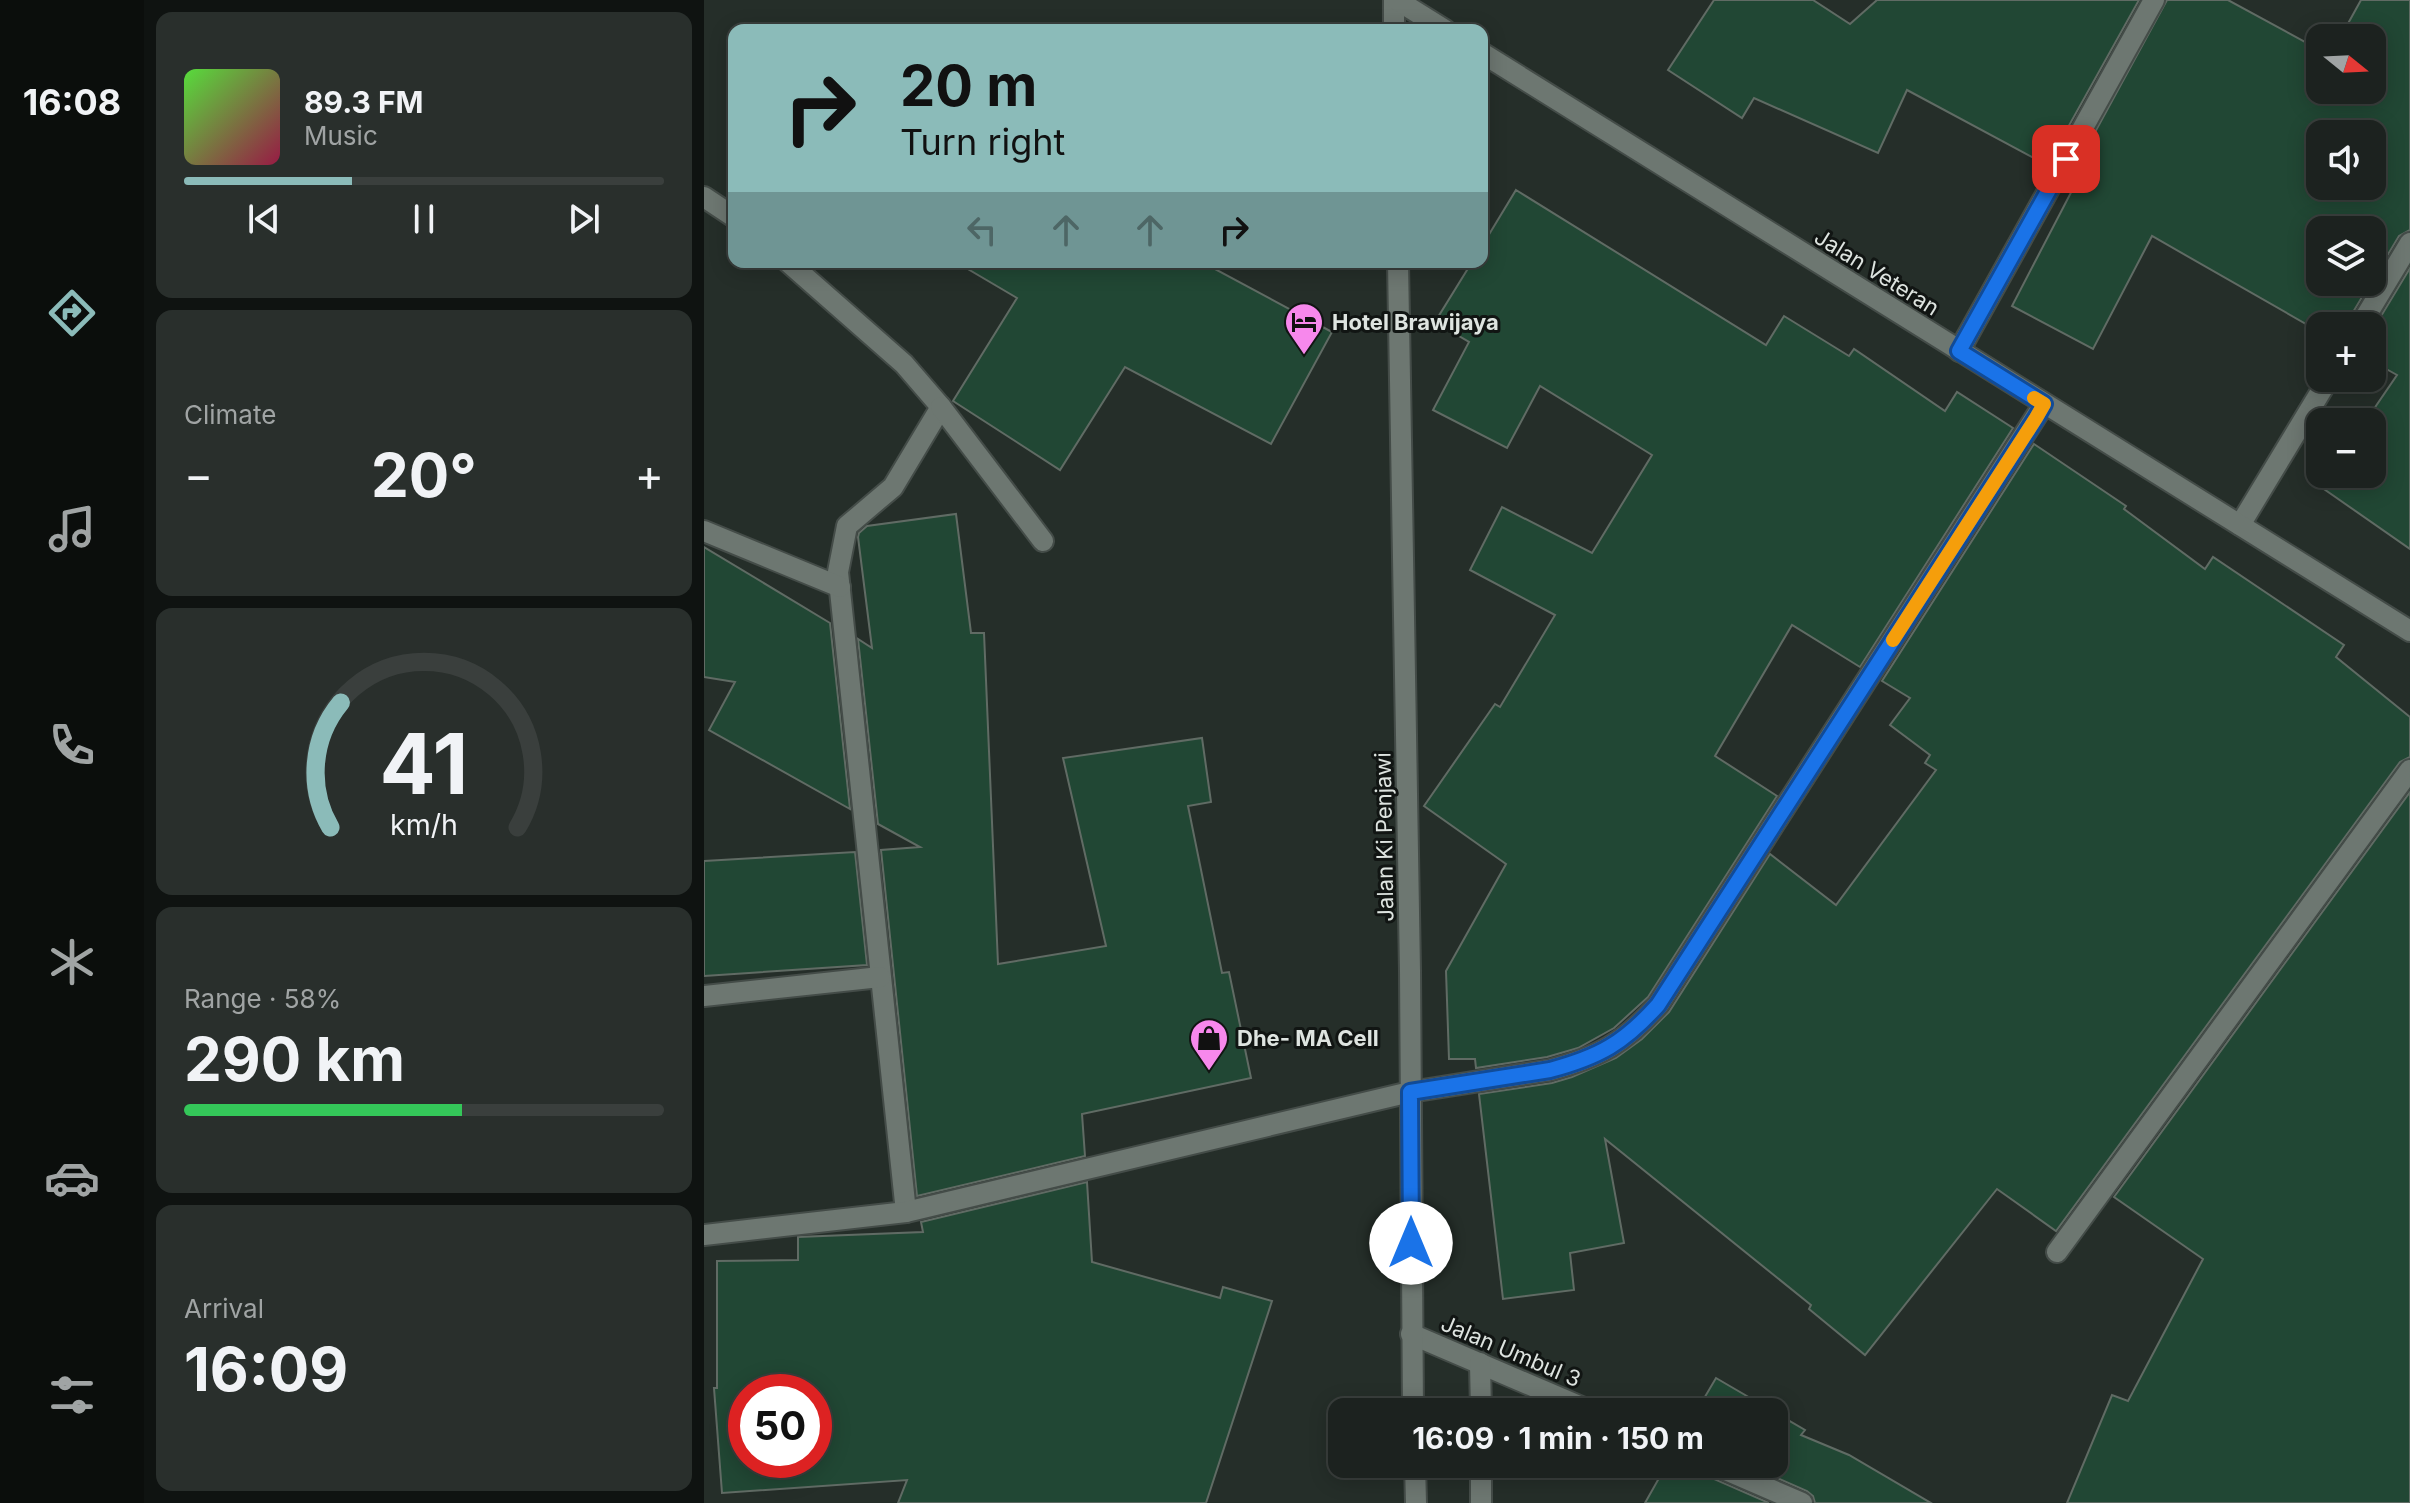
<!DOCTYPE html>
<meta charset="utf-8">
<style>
body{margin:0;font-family:Inter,sans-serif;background:#292f2c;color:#f1f3f6;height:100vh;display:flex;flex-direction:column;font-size:30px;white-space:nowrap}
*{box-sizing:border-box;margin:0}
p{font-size:26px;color:#a0a4a4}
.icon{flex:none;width:44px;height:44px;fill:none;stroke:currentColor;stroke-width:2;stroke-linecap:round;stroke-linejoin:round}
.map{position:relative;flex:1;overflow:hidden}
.panel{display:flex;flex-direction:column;gap:12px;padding:12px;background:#0f1311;width:560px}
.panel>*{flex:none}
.guide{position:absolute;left:24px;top:24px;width:760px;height:244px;border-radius:16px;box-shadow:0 4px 20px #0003,0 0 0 2px #3a3f3d;background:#8bbbb9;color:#111;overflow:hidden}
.needle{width:52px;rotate:108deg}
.buttons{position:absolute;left:1602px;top:24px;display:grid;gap:16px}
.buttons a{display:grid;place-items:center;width:80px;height:80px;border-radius:16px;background:#1c221f;box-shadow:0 4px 20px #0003,0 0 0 2px #3a3f3d;font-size:40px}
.speed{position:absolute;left:24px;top:1374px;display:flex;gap:16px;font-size:40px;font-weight:700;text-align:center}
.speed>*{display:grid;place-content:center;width:104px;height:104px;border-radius:50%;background:#1c221f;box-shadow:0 4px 20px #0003,0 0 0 2px #3a3f3d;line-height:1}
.speed .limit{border:12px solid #d22;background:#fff;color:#111}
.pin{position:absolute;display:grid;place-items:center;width:68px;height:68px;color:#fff;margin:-34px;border-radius:16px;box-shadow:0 4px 12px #0006}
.me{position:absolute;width:88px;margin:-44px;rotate:0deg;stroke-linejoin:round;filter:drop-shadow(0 0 6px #0008)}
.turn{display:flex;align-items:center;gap:28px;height:168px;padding:0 40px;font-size:36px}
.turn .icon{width:104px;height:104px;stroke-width:2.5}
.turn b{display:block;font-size:56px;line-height:68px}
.lanes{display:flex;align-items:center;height:76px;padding:0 40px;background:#0003;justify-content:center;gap:40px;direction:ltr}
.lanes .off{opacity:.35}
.big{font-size:60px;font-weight:700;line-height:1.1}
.panel .tile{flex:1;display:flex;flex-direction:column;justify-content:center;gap:12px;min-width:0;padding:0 28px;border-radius:16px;background:#292f2c}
.panel .dial{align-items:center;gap:0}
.dial svg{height:208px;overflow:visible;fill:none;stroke:#3a3f3d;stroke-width:7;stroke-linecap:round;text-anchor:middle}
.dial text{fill:#f1f3f6;stroke:none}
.song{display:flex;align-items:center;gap:24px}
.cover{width:96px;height:96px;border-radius:12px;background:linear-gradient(135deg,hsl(110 70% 55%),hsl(340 70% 35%))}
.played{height:8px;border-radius:4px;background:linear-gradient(90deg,#8bbbb9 35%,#3a3f3d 35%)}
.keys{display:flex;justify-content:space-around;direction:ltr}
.heat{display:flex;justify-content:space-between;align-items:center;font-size:44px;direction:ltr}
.charge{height:12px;border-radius:6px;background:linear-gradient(90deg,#34c759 58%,#3a3f3d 0)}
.trip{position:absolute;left:624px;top:1398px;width:460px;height:80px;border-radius:16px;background:#1c221f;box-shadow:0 4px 20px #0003,0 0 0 2px #3a3f3d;font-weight:700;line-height:80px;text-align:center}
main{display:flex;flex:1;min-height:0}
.dock{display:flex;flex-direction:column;width:144px;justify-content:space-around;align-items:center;background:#0b0e0c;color:#a0a4a4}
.dock .icon{width:56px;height:56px}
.dock .selected{color:#8bbbb9}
.dock b{font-size:36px;color:#f1f3f6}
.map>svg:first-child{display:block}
.building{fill:#214734;stroke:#606b64;stroke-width:2;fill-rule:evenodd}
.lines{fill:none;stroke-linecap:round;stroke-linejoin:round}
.minor-casing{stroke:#444c48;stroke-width:24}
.secondary-casing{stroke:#444c48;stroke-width:24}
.minor{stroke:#6d7771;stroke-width:20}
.secondary{stroke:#6d7771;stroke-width:20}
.route-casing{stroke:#114b97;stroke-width:20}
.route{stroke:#1a73e8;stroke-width:14}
.slow{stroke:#f59e0b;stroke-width:14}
.labels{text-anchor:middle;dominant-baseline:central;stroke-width:6;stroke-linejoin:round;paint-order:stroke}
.street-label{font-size:22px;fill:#dee4e0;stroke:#111513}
.poi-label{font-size:22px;font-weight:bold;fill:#dee4e0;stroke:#111513;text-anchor:start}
</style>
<main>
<nav class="dock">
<b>16:08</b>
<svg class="icon selected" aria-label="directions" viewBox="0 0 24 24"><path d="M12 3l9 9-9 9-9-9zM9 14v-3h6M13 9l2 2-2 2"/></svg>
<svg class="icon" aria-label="music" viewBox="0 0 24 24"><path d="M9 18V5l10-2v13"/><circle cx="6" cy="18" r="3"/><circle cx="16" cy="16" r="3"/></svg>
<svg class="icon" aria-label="phone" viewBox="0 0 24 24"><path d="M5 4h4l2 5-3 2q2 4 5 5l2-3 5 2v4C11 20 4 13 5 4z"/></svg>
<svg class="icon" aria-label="climate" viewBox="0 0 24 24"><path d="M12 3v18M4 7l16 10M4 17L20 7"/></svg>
<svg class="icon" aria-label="car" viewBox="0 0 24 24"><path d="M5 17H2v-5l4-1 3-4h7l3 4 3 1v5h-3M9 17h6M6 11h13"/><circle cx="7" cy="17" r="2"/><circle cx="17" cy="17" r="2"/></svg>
<svg class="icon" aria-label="filters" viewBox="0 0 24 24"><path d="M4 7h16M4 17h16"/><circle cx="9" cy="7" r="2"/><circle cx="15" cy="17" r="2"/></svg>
</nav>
<section class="panel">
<div class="tile">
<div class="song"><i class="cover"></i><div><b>89.3 FM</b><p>Music</p></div></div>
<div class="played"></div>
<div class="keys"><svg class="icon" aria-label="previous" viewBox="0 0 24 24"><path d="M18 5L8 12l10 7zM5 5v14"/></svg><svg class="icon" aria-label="pause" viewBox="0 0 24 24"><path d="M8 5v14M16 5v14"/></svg><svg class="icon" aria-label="next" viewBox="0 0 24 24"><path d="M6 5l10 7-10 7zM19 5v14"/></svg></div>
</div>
<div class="tile"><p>Climate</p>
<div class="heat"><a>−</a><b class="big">20°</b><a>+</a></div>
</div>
<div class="tile dial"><svg viewBox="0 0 100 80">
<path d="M14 69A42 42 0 1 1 86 69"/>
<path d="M14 69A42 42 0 0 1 18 21" stroke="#8bbbb9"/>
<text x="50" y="56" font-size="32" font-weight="700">41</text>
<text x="50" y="72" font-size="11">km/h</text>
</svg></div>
<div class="tile"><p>Range · 58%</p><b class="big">290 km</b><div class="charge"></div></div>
<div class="tile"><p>Arrival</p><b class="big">16:09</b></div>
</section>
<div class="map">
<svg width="1706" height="1503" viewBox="0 0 1706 1503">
<rect width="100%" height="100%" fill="#252e29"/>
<!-- building -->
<g class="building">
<polygon points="1010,0 1109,0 1146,24 1173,0 1435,0 1343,165 1203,90 1174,153 1050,98 1038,118 964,70"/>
<path d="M 1463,0 L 1524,0 L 1616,50 L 1616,90 L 1668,90 L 1668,38 L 1636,38 L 1657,0 L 1706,0 L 1706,230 L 1695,236 L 1668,281 L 1668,230 L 1616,230 L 1616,282 L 1667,282 L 1645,319 L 1643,326 L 1616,326 L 1616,332 L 1448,236 L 1389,349 L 1308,306 L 1373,181 L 1366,178 ZM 1616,134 L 1668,134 L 1668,186 L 1616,186 Z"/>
<polygon points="812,190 1062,345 1080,316 1145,356 1150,349 1241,411 1253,392 1309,428 1156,667 1088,625 1011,756 1073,796 944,997 910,1028 874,1048 843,1057 772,1068 771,1059 745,1059 742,971 802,864 720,806 791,704 796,707 851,615 766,570 798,507 888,553 948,455 836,386 803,448 729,410 765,342 731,322 768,262 778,262 778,246"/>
<polygon points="252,262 498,262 628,332 567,444 421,367 356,470 249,401 313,298"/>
<polygon points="1706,268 1706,549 1617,487 1626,474 1668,474 1668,422 1661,422 1693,375 1668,361 1668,331"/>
<polygon points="1330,444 1422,506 1420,509 1501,569 1509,557 1640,645 1632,657 1706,717 1706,757 1696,762 1352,1231 1293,1189 1161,1355 1105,1309 1107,1305 901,1139 920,1243 866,1253 870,1290 799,1299 775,1094 848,1083 868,1077 912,1058 938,1039 965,1012 1066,854 1132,905 1232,770 1221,763 1226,755 1186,725 1206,698 1178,681"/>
<polygon points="252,514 267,633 280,633 294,964 402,946 359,758 498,738 507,802 484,806 518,973 525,972 547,1078 378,1114 381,1156 213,1196 177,850 216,847 174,824 154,639 168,648 154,537 155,533 163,526"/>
<polygon points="0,547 126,623 146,809 5,730 31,682 0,677"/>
<polygon points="1706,792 1706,1503 1363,1503 1408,1395 1424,1401 1499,1259 1410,1197"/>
<polygon points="151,852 163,965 0,976 0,861"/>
<path d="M 383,1182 L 388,1262 L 516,1298 L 519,1287 L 568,1301 L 502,1503 L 194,1503 L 203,1480 L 18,1493 L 10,1388 L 13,1388 L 13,1261 L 94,1260 L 94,1237 L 219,1232 L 217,1222 ZM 42,1392 L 110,1392 L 110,1460 L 42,1460 Z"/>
<polygon points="1012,1378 1101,1430 1097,1435 1145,1455 1227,1503 1111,1503 1109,1496 1103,1491 1041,1464 1070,1464 1070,1412 992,1412"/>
<polygon points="963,1464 995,1464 997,1471 1003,1476 1065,1503 941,1503"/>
</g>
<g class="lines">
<defs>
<g id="minor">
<polyline points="0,197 30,217"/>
<polyline points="84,262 200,364 237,407 189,487 143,526 134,572 202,1212"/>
<polyline points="1656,326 1706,243"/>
<polyline points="1255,351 1450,0"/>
<polyline points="237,407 339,541"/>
<polyline points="1536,525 1625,378"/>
<polyline points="0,531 136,587"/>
<polyline points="0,996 176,977"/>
<path d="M 0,1235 L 202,1212 L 706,1092 L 846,1070 C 895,1057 920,1043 954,1005 L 1340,404"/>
<polyline points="1353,1252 1706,770"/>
<polyline points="707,1334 889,1412"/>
<polyline points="776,1363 777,1412"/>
<polyline points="777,1464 777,1503"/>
<polyline points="1008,1464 1098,1503"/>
</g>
<g id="secondary">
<polyline points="690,0 690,30"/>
<polyline points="693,0 741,30"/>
<polyline points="778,53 1706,631"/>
<polyline points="694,262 706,971 709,1412"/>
<polyline points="711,1464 712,1503"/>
</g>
</defs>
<!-- minor casing -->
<use href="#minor" class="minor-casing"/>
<!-- secondary casing -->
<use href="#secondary" class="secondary-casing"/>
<!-- minor -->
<use href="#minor" class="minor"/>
<!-- secondary -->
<use href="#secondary" class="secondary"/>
</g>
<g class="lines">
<defs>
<path id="route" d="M 707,1243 L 706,1092 L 846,1070 C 895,1057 920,1043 954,1005 L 1332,418 L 1340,404 L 1255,351 L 1362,159"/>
</defs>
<!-- route casing -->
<use href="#route" class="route-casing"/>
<!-- route -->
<use href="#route" class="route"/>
<!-- slow -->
<polyline class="slow" points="1189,640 1332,418 1340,404 1330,398"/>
</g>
<!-- icons -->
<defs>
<symbol id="hotel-pin" viewBox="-11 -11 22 30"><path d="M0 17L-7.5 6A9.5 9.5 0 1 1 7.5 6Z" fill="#f788ec" stroke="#111513"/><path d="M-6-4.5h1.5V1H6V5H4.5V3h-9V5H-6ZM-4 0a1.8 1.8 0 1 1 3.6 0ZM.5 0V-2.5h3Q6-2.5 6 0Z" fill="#111"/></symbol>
<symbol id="shop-pin" viewBox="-11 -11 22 30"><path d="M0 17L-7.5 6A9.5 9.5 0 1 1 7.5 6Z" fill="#f788ec" stroke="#111513"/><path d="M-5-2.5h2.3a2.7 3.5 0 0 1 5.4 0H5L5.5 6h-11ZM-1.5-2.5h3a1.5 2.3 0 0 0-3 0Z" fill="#111"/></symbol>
</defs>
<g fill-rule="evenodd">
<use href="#hotel-pin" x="578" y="300" width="44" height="60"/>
<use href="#shop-pin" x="483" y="1016" width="44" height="60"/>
</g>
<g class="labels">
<!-- street labels -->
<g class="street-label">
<text transform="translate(1173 272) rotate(32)">Jalan Veteran</text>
<text transform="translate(680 837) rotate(-91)">Jalan Ki Penjawi</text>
<text transform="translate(807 1351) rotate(23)">Jalan Umbul 3</text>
</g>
<!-- poi labels -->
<g class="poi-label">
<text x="628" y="322">Hotel Brawijaya</text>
<text x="533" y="1038">Dhe- MA Cell</text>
</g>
</g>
</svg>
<div class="buttons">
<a><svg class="needle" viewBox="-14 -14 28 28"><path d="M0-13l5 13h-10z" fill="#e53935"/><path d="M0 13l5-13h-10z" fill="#a0a4a4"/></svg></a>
<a><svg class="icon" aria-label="sound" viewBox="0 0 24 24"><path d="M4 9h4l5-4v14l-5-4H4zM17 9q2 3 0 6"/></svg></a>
<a><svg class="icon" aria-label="layers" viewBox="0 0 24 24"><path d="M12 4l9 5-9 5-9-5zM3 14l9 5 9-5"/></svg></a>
<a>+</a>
<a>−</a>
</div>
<div class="speed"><div class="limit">50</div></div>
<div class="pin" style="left:1362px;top:159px;background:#d93025"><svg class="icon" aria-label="arrive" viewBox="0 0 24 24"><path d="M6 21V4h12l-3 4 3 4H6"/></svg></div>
<svg class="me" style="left:707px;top:1243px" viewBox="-20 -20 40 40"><circle r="19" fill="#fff"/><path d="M0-13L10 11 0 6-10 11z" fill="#1a73e8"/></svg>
<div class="trip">16:09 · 1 min · 150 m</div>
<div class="guide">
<div class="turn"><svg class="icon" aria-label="right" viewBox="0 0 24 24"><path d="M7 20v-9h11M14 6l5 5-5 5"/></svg><div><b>20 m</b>Turn right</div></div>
<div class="lanes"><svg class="icon off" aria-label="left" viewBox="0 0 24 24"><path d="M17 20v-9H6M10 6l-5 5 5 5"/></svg><svg class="icon off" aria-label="ahead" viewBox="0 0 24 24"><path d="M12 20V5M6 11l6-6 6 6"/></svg><svg class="icon off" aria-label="ahead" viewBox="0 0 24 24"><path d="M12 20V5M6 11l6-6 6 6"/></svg><svg class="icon" aria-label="right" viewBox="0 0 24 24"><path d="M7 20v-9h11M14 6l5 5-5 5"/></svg></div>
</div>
</div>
</main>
